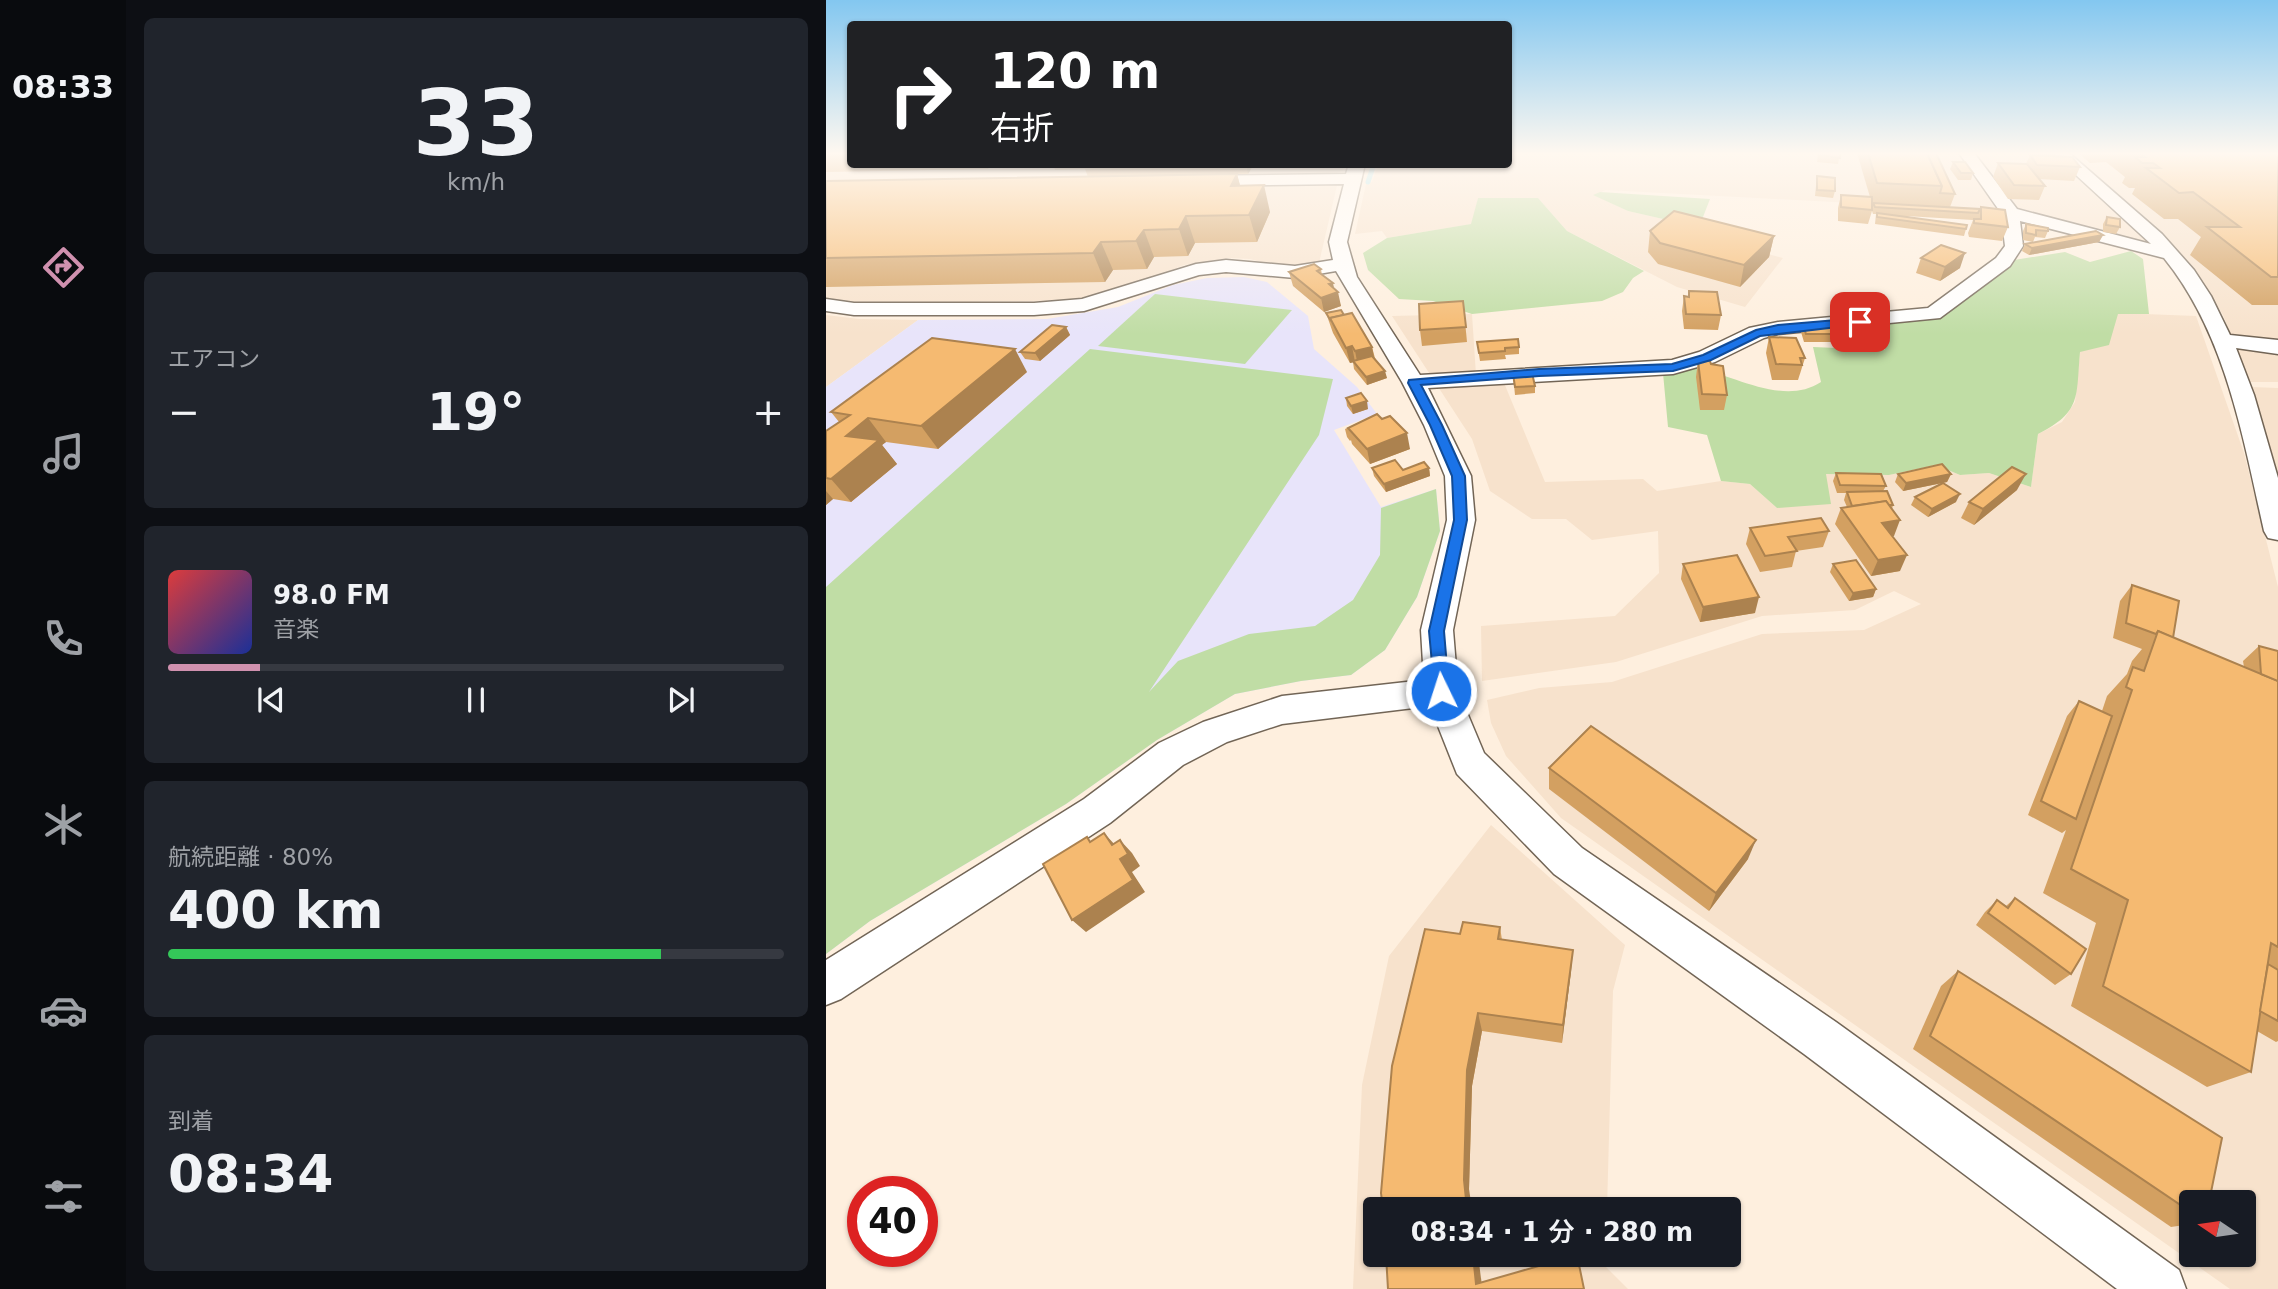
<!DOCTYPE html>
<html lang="ja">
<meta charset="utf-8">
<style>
body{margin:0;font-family:"DejaVu Sans","Noto Sans JP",sans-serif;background:#20242c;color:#f1f3f6;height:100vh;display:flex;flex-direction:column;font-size:26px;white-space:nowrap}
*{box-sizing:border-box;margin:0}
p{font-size:23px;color:#9ea1a6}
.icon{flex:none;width:38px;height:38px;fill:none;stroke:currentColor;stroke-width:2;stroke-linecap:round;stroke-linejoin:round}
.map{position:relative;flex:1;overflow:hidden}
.panel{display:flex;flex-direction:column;gap:18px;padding:18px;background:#0d0f14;width:700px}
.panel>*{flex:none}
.top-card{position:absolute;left:21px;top:21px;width:665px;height:147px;border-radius:7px;box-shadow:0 2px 5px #0004;background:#202124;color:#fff;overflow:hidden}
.needle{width:46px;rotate:283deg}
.fabs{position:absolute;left:1353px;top:1190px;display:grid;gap:14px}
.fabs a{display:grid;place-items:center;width:77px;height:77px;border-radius:7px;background:#171b24;box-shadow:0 2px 5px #0004;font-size:35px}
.speed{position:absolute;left:21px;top:1176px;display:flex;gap:14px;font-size:35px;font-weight:700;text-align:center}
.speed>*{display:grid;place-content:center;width:91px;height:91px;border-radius:50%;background:#171b24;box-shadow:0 2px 5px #0004;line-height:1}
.speed .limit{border:10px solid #d22;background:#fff;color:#111}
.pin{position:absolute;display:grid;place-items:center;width:60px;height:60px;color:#fff;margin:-30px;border-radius:14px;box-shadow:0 4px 10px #0006}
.me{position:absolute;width:77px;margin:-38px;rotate:356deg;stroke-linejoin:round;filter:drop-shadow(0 0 5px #0008)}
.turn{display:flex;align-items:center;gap:24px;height:147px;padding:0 28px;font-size:32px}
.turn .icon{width:91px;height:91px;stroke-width:2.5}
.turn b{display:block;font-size:49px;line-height:60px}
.big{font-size:52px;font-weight:600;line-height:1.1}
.panel .widget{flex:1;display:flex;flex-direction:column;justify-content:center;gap:10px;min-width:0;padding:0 24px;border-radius:10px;background:#20242c}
.panel .dial{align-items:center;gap:0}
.dial b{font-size:91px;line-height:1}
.song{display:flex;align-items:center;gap:21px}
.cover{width:84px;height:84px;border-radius:10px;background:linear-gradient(135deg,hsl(0 70% 55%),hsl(230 70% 35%))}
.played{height:7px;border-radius:4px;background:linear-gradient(90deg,#d091af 15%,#363941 15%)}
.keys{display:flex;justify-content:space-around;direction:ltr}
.heat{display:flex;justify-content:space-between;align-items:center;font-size:38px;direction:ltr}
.charge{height:10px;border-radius:5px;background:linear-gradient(90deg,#34c759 80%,#363941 0)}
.trip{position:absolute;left:537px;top:1197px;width:378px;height:70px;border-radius:7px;background:#171b24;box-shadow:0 2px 5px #0004;font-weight:600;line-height:70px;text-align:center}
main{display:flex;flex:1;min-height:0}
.dock{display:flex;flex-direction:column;width:126px;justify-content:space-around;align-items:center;background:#090b0e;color:#9ea1a6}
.dock .icon{width:49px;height:49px}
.dock .selected{color:#d091af}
.dock b{font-size:32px;color:#f1f3f6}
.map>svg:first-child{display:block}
.built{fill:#f7e2cc;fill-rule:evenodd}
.education{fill:#e8e4fa}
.green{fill:#c0dda5}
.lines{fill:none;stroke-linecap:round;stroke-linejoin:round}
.stream{stroke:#8ce4fd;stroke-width:5}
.minor-casing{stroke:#726556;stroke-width:3}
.minor{fill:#fff;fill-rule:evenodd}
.wall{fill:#d3a061}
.shaded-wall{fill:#ac824f}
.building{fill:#f5ba71;stroke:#ac824f;stroke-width:2}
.route{fill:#1a73e8;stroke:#114b97;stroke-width:2}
</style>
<main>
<nav class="dock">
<b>08:33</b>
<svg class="icon selected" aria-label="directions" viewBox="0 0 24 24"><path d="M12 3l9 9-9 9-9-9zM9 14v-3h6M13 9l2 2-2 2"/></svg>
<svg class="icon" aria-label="music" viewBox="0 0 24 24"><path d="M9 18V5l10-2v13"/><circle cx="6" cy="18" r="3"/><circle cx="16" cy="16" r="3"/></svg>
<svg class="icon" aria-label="phone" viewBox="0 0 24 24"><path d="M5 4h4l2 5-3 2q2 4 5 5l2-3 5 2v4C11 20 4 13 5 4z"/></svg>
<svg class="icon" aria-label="climate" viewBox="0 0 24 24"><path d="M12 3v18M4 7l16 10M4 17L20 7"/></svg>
<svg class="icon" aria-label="car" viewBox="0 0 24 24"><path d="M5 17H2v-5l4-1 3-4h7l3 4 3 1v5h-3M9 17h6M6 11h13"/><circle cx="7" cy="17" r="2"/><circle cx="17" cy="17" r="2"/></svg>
<svg class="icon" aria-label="filters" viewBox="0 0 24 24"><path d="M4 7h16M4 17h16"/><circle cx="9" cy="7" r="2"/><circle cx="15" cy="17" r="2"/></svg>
</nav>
<section class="panel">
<div class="widget dial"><b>33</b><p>km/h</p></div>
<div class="widget"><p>エアコン</p>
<div class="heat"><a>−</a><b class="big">19°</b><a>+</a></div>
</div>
<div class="widget">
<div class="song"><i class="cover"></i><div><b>98.0 FM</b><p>音楽</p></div></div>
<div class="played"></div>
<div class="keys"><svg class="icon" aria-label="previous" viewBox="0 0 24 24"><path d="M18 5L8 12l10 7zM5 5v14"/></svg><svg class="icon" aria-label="pause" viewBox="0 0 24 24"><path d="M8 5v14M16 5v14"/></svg><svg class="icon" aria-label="next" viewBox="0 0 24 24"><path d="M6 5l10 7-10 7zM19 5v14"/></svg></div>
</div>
<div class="widget"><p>航続距離 · 80%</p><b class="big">400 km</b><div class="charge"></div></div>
<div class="widget"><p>到着</p><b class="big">08:34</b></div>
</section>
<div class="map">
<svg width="1452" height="1289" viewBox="0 0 1452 1289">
<rect width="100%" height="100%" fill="#feefde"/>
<!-- built -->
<g class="built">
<polygon points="0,153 24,164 518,165 516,171 507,174 512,181 493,263 457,268 424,259 403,258 358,265 302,288 250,300 39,304 0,298"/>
<polygon points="683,153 1134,153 1176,211 780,190 768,195 802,211 837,219 855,231 957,258 919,307 851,287 741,231 712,198 652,198 646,224 561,238 556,231 529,234 540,184 546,182 552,165 682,164"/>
<polygon points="1146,153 1225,153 1308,225 1325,245 1200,212 1183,203"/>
<polygon points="1242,153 1452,153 1452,382 1423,382 1397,315 1375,279 1331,228"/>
<path d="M 1292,313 L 1370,316 L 1418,453 L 1452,587 L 1452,1289 L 1404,1289 L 735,818 L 680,756 L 665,723 L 661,700 L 713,688 L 786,682 L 936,634 L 1038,630 L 1095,604 L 1068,591 L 1029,610 L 936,616 L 790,662 L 656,681 L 655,626 L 789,616 L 833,573 L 832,531 L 766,540 L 740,519 L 706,519 L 664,491 L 646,439 L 566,316 L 646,314 L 650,375 L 676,378 L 719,482 L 817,479 L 831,491 L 895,481 L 924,484 L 951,508 L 1000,474 L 1063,475 L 1110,465 L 1134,475 L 1163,473 L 1205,487 L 1212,434 L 1236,422 L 1249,402 L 1254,352 ZM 1365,1202 L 1418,1202 L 1418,1255 L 1365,1255 Z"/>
<polygon points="0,315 33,319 92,320 0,387"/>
<polygon points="1425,387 1452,388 1452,481"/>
<polygon points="665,825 799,945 787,991 781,1209 550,1209 550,1255 780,1255 780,1267 802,1289 527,1289 536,1085 563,956"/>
</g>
<!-- education -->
<polygon class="education" points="418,277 441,282 482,316 488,349 531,387 551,414 508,430 555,507 610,489 614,531 591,597 559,650 525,675 475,681 409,694 331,740 240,804 44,921 0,954 0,387 92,320 221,319 292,307 347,285 381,278"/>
<!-- green -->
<g class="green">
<polygon points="774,192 884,199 870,235 855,231 837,219 802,211 767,195"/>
<polygon points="652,198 712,198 741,231 818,271 807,278 797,292 776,301 646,314 607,301 573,299 542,270 537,253 561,238 645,224"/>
<path d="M 1305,251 L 1317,259 L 1323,314 L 1292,314 L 1283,345 L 1254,352 C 1250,397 1256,412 1212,434 L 1205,487 L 1163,473 L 1134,475 L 1110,465 L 1063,475 L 1000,474 L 1005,504 L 951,508 L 924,484 L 895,481 L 881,435 L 842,427 L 837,373 C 846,372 859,367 869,368 C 907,374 957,407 995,382 L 987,347 L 1059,350 L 1046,325 L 1122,314 L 1148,286 L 1188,260 L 1239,252 L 1264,262 Z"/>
<polygon points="329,294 466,310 419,364 272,346"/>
<polygon points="264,349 507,379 493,435 323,692 352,661 423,634 489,626 527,600 554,555 555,508 610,489 614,531 591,597 559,650 525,675 475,681 409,694 331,740 240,804 44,921 0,954 0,587"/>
</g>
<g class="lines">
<!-- stream -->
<polyline class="stream" points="542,182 548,164"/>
<defs>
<path id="minor" d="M 1133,153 L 1148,153 L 1191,209 L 1325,244 L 1226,153 L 1243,153 L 1336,234 L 1368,270 L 1385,296 L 1404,335 L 1452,340 L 1452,354 L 1410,348 L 1428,395 L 1452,478 L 1452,540 L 1442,538 L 1438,531 C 1417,438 1400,334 1338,258 L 1194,221 L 1197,246 L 1184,266 L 1114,318 L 952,334 L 938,338 L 889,362 L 847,374 L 602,388 L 645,476 L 649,520 L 627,630 L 632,691 L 658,753 L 756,848 L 1010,1022 L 1353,1270 L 1360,1289 L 1291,1289 L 978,1054 L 728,874 L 631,774 L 604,706 L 456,724 L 401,742 L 357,765 L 284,823 L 15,999 L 0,1005 L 0,960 L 258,799 L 333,743 L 377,722 L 456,696 L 598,680 L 595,630 L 621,520 L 619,476 L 598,425 L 576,382 L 510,271 L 469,278 L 400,272 L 373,275 L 258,311 L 208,315 L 28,315 L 0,311 L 0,299 L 28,303 L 208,303 L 256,299 L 370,264 L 400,260 L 469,266 L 507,260 L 503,242 L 518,184 L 369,186 L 361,181 L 369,176 L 520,174 L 523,164 L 539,164 L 521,242 L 531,277 L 594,375 L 846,360 L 873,352 L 923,328 L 952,322 L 1102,308 L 1170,258 L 1179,246 L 1175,213 Z"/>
</defs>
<!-- minor casing -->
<use href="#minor" class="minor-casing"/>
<!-- minor -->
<use href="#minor" class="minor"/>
</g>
<!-- wall -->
<g class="wall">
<polygon points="0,153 24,153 24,164 166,164 162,169 0,172"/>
<polygon points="992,153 1014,153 1012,164 991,162"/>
<polygon points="1031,153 1110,153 1129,194 1124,207 1154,209 1155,207 1182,227 1176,241 1143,237 1142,233 1147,220 1080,216 1140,229 1138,236 1049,224 1050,214 1047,214 1046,211 1042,224 1012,221 1012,208 1015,195 1044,197"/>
<polygon points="1207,153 1230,153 1229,156 1254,167 1248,181 1213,179 1219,186 1213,200 1182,199 1167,177 1172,163 1200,164 1204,155 1209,155"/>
<polygon points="1252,153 1452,153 1452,305 1426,305 1364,255 1375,237 1352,219 1338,219 1306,194 1309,188 1303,188 1296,183 1299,177 1280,162 1264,163"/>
<polygon points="1127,162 1147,173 1145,180 1132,180 1124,169"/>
<polygon points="227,164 428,164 422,174 411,174 414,186 444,212 431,242 369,243 362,256 328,257 321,269 287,270 279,282 0,287 0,181 262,177 259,169 229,170"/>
<polygon points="991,176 1009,191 1007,198 989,196"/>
<polygon points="1281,217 1294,227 1290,234 1277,232 1277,224"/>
<polygon points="1200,224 1222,231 1219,238 1209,237 1207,242 1197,240 1197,231"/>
<polygon points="824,231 948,236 943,257 914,287 832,264 822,252"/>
<polygon points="1277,235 1273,242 1203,255 1196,251 1199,244"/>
<polygon points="1095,258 1134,268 1114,281 1090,273"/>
<polygon points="495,269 496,275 508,288 515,306 498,312 467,286 463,272"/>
<polygon points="863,291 895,315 892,330 858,329 856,311 858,296 862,297"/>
<polygon points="637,301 641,342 596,346 594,330"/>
<polygon points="500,313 518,315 546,347 549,358 561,378 541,385 528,369 527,362 524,363 507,333"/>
<polygon points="1020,321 1049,336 1047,343 1020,343 1017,335 1015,342 978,342 975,332 977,325 1015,331 1017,324 1019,324"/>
<polygon points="240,327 244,335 214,361 199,359 194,352"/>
<polygon points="943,337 979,358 972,380 946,380 940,353"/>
<polygon points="651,342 693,347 693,354 679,355 680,359 654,361"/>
<polygon points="872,361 885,364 901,395 898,410 874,410 870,377"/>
<polygon points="201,372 112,449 60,442 56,445 71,464 25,502 7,499 0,505 0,431 13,422 5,412"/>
<polygon points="687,374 709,386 709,393 689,395"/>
<polygon points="520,398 542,409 527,414 521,406"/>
<polygon points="551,414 584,449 544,464 526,444 525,440 524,441 521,437 519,429"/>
<polygon points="546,468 577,470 603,468 604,476 560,492 548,476"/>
<polygon points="1010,473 1060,486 1057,491 1067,505 1066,509 1068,536 1066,536 1074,571 1045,576 1009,524 1015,508 1021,507 1018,500 1020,493 1011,493 1007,481"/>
<polygon points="1072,474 1125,474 1121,482 1077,491 1069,482"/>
<polygon points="1191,490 1148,525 1135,518 1143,502"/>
<polygon points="1089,497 1130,502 1102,517 1085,505"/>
<polygon points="924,528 1003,531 997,547 970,551 966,567 934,572 920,544"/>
<polygon points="857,564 929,613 874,622 855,579"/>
<polygon points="1007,564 1050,589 1047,597 1023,601 1004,572"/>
<polygon points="1306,585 1347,638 1418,667 1417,661 1433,646 1452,651 1452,1041 1450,1042 1431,1031 1425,1072 1381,1087 1245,1006 1270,923 1217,893 1240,830 1236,833 1202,815 1241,716 1253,701 1276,711 1281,696 1301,674 1306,661 1316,649 1287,638 1294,601"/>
<polygon points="723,768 922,859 883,911 723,789"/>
<polygon points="1189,898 1245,974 1229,985 1150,925 1159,912 1171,900 1180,906"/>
<polygon points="674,927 676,940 745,971 736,1043 656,1031 646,1086 643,1189 634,934"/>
<polygon points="1132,971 1365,1202 1365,1224 1345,1227 1087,1049 1115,986"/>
</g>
<!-- shaded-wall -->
<g class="shaded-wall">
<polygon points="420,164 428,164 422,174"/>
<polygon points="411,174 418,200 405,186"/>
<polygon points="438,185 444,212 431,242 423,215"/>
<polygon points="360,216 369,243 362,256 353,229"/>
<polygon points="318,230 328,257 321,269 310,241"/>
<polygon points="1277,235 1273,242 1203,255 1206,248"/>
<polygon points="948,236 943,257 914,287 918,265"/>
<polygon points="275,242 287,270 279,282 267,253"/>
<polygon points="1139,253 1134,268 1114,281 1119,267"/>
<polygon points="507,283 509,293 512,292 515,306 498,312 495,298 503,284"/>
<polygon points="240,327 244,335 214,361 209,353"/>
<polygon points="526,346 529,362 524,363 520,348"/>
<polygon points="546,347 549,362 532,366 529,351"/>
<polygon points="189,349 201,372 112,449 95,426"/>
<polygon points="559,371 561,378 541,385 540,377"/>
<polygon points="541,401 542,409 527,414 525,406"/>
<polygon points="42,418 60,442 56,445 71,464 25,502 5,479 20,436"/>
<polygon points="581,433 584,449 544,464 541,449"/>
<polygon points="603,468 604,476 560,492 558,484"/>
<polygon points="1125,474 1121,482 1077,491 1080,483"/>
<polygon points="1200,474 1191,490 1148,525 1157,509"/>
<polygon points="0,491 7,499 0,505"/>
<polygon points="1134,494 1130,502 1102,517 1106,509"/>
<polygon points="1074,520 1068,536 1050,538 1056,523"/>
<polygon points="1081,555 1074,571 1045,576 1052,560"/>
<polygon points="1050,589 1047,597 1023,601 1027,593"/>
<polygon points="933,597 929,613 874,622 877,607"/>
<polygon points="278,833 290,846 294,840 306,853 314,866 306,872 319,892 260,932 246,920 286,845"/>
<polygon points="930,840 922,859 883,911 890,893"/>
<polygon points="747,950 745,971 736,1043 737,1025"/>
<polygon points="652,1013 656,1031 646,1086 643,1189 646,1209 641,1209 638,1180 641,1070"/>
<polygon points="647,1255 652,1255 656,1286 650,1284"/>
</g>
<!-- building -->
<g class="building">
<polygon points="993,153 1014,153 1014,158 993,155"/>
<polygon points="1042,153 1101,153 1116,186 1051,183"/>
<polygon points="1101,153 1110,153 1129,194 1114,193 1116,186"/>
<polygon points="1314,153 1452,153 1452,277 1445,277 1381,227 1414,227 1367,192 1353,193 1320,168 1334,168 1327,163 1316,163 1309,157 1319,157"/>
<polygon points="1204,155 1246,157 1254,167 1211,165"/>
<polygon points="1127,162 1139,162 1147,173 1135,173"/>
<polygon points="1172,163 1201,164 1219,186 1188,185"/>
<polygon points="411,174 405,186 438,185 423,215 360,216 353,229 318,230 310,241 275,242 267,253 0,258 0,181"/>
<polygon points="991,176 1009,178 1009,191 991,190"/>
<polygon points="1015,195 1046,197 1046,210 1015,207"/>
<polygon points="1047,203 1154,209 1152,213 1049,207"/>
<polygon points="1155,207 1179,210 1182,227 1148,223 1148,219 1155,219"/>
<polygon points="848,211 948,236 918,265 834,243 824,231"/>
<polygon points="1051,213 1141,225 1140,229 1051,217"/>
<polygon points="1281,217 1294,219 1294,227 1280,225"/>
<polygon points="1200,224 1222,228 1222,231 1210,230 1210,235 1200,233"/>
<polygon points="1270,231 1277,235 1206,248 1199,244"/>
<polygon points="1115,245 1139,253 1119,267 1095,258"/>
<polygon points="488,264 495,269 491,271 507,283 503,284 512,292 495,298 463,272"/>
<polygon points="863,291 891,292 895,315 860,314 858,296 863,297"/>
<polygon points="637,301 640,327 594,330 593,304"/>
<polygon points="515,310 518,315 504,318 505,321 500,313"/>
<polygon points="526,313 546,347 529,351 526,346 520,348 504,318"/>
<polygon points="1020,321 1042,321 1049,336 1023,336 1017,324 1021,324"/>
<polygon points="226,325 240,327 209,353 194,352"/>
<polygon points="977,325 1013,325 1017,334 980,334"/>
<polygon points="943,337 970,338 979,358 974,358 976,365 950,364"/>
<polygon points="106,338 189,349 95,426 42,418 20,436 53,440 5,479 0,478 0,431 24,415 5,412"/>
<polygon points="692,339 693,347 679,348 679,351 653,353 651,342"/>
<polygon points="546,356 559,371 540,377 527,361"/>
<polygon points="872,361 884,361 885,364 897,366 901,395 876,394"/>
<polygon points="706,373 709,386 689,387 687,374"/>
<polygon points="535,393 541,401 525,406 520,398"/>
<polygon points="551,414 556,419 564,416 581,433 541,449 522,428"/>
<polygon points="569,460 577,470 598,462 603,468 558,484 546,468"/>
<polygon points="1116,464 1125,474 1080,483 1072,474"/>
<polygon points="1186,467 1200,474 1157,509 1143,502"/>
<polygon points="1010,473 1055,474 1060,486 1014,485"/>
<polygon points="1117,483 1134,494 1106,509 1089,497"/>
<polygon points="1061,491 1067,505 1063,505 1060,501 1026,506 1021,492"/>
<polygon points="1060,501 1074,520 1056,523 1081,555 1052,560 1015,508"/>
<polygon points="995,518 1003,531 962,537 971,551 939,556 924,528"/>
<polygon points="911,555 933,597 877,607 857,564"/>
<polygon points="1030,560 1050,589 1027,593 1007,564"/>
<polygon points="1306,585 1353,601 1347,638 1332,631 1330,634 1300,623"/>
<polygon points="1332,631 1452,681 1452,947 1445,943 1425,1072 1277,986 1302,900 1245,869 1306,690 1300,687 1307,667 1318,671"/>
<polygon points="1433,646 1452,651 1452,681 1435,674"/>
<polygon points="1253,701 1286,716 1250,819 1215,801"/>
<polygon points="765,726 930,840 890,893 723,768"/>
<polygon points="278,833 286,845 294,840 302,854 294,859 307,880 246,920 217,864 261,837 264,842"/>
<polygon points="1189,898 1260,949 1245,974 1162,913 1171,900 1182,908"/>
<polygon points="637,922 674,927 672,939 747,950 737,1025 652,1013 641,1070 638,1180 641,1209 557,1209 555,1193 566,1066 599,929 634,934"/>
<polygon points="1442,964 1452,970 1452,1021 1434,1011"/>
<polygon points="1132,971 1396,1138 1383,1202 1365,1202 1365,1212 1104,1036"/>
<polygon points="560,1255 647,1255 650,1284 751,1255 758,1289 562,1289"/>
</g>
<!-- sky -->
<linearGradient id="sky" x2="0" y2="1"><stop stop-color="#83c7f0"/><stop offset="0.46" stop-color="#fff8f0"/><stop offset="1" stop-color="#fff8f0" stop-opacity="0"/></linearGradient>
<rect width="1452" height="334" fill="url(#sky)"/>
<!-- route -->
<polygon class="route" points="1034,318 1039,322 1037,324 934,336 885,360 847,371 713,376 595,385 616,425 639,476 641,520 618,631 623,691 621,696 609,696 603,631 628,520 626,476 604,425 582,383 583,380 713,369 846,364 877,355 930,330 952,325"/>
</svg>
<div class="fabs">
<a><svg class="needle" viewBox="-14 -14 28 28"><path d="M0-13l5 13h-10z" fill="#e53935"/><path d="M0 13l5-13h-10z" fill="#9ea1a6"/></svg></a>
</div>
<div class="speed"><div class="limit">40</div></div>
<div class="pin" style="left:1034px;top:322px;background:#d93025"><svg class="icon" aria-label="arrive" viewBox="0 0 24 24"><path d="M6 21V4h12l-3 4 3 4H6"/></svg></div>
<svg class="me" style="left:615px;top:691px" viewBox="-20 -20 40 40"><circle r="17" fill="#1a73e8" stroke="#fff" stroke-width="3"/><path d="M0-11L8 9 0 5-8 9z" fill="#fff"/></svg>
<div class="trip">08:34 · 1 分 · 280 m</div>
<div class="top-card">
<div class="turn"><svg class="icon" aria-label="right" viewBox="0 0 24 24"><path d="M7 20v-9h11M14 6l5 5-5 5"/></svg><div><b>120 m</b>右折</div></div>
</div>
</div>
</main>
